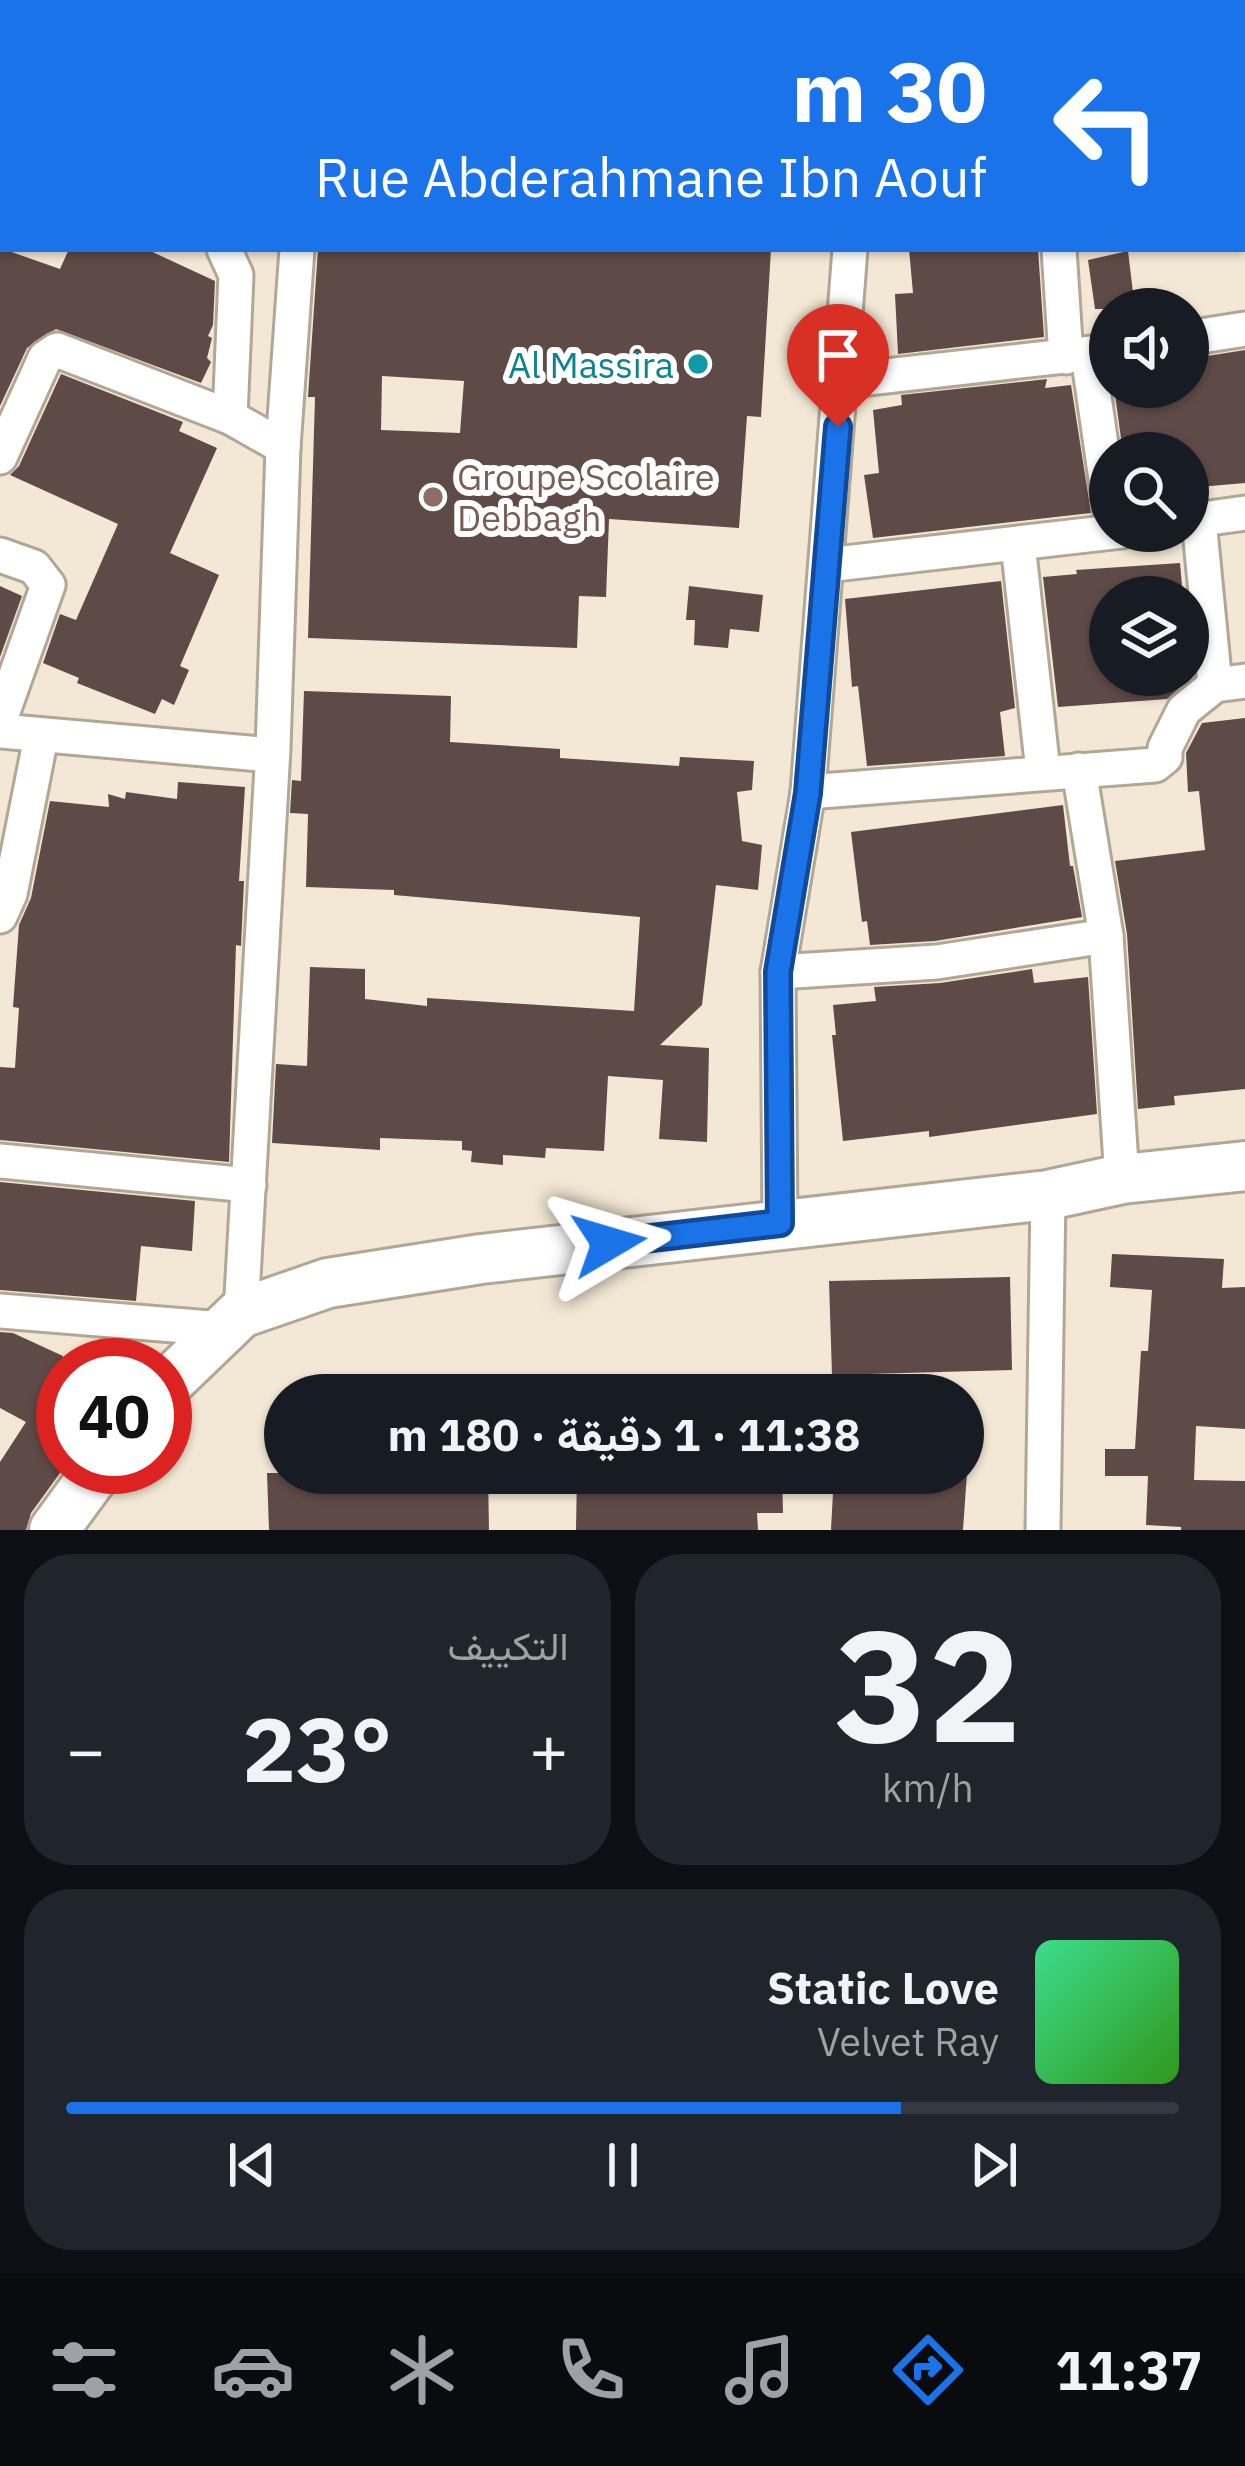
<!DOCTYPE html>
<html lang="ar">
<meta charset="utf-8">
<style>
body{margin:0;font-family:"IBM Plex Sans",Vazirmatn,sans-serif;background:#20242c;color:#f1f3f6;direction:rtl;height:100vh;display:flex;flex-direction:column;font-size:45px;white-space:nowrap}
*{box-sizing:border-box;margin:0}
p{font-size:39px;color:#9ea1a6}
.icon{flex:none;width:66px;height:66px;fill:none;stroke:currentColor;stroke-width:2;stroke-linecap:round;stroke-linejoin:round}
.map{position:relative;height:1530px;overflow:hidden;direction:ltr}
.drawer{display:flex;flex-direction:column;gap:24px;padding:24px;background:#0d0f14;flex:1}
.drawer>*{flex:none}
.hud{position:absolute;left:0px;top:0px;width:1245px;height:252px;box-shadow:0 3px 9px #0004;direction:rtl;background:#1a73e8;color:#fff;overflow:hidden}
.fabs{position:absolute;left:1089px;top:288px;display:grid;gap:24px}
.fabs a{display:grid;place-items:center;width:120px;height:120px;border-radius:50%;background:#171b24;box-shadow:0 3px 9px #0004;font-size:60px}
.speed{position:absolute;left:36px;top:1338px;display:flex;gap:24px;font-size:60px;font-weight:700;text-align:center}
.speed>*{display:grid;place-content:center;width:156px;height:156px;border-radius:50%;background:#171b24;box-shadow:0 3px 9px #0004;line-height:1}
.speed .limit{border:18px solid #d22;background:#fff;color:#111}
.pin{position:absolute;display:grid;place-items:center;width:102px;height:102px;color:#fff;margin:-123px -51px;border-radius:50% 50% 50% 0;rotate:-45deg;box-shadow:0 0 12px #0007}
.pin .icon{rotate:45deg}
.me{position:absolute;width:132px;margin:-66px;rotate:83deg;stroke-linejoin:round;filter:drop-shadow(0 0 9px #0008)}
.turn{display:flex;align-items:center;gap:42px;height:252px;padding:0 60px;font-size:54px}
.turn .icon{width:156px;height:156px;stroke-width:2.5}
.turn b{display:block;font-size:84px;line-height:102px}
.big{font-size:90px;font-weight:700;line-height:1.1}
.drawer .widget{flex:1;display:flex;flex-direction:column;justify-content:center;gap:18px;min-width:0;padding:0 42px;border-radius:48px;background:#20242c}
.drawer .dial{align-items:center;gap:0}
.dial b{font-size:156px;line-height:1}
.song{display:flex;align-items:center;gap:36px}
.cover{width:144px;height:144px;border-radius:18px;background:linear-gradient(135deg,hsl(150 70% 55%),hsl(110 70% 35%))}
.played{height:12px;border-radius:6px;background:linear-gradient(90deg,#1a73e8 75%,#363941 75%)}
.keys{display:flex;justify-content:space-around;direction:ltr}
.heat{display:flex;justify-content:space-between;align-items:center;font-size:66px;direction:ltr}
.drawer .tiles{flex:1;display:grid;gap:24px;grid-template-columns:1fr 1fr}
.widget:last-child{grid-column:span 2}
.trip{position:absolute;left:264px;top:1374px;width:720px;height:120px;border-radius:60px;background:#171b24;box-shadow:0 3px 9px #0004;font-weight:700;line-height:120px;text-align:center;direction:rtl}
.menu{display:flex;height:192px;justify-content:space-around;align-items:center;background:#090b0e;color:#9ea1a6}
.menu .icon{width:84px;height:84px}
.menu .current{color:#1a73e8}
.menu b{font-size:54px;color:#f1f3f6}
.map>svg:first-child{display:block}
.building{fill:#5e4a47;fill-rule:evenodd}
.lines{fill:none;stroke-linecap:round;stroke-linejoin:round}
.street-casing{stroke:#b2a795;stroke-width:39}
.secondary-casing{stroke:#b2a795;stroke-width:54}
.street{stroke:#fff;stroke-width:33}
.secondary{stroke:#fff;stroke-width:48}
.route-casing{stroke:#114b97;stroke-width:30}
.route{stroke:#1a73e8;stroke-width:21}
.culture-dot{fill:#0f9aa8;stroke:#fff;stroke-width:4.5}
.education-dot{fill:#8d6e63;stroke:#fff;stroke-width:4.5}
.labels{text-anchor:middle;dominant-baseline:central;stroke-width:12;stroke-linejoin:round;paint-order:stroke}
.culture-label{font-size:36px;fill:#0d838f;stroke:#fff;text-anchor:end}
.education-label{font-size:36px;fill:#785e54;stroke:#fff;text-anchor:start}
</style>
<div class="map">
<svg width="1245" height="1530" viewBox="0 0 1245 1530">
<rect width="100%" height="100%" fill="#f3e8d5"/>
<!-- building -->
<g class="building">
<polygon points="0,244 3,249 60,269 69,249 146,249 215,281 213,325 208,336 212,338 207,358 211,362 201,383 56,329 27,348 0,406"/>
<path d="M 318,249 L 771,249 L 761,417 L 747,416 L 739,528 L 609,519 L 606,597 L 579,596 L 577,648 L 308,638 L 315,397 L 308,397 ZM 382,376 L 464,381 L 460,433 L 381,430 Z"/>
<polygon points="909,249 1038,249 1044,337 898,354 895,294 913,293"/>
<polygon points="1128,251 1135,309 1095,309 1088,260"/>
<polygon points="1245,350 1245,483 1188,488 1188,453 1123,453 1114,387 1188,387 1188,359"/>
<polygon points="61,374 183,422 179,431 217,448 170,553 219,575 180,666 189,670 174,705 162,699 155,714 77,683 79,678 43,663 60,614 76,620 118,524 10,475 19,466"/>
<polygon points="1047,379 1045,388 1071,385 1091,513 873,538 864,475 879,473 873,410 902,405 901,395"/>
<polygon points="1180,563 1183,597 1110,597 1110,675 1193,676 1167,699 1058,707 1043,577 1077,574 1076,570"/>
<polygon points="1001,581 1015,708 1000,712 1005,756 867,766 858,686 852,687 845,599"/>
<polygon points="0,586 22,596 0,657"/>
<polygon points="689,586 763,595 759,632 730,629 728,648 694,645 695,620 686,620"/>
<polygon points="304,691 451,696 450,742 560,749 560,758 679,766 680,757 754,761 752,790 737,792 742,841 762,845 758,890 716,885 702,1005 660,1045 709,1048 707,1142 659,1139 663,1080 608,1076 604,1151 546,1148 545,1158 503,1155 503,1165 471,1162 472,1151 462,1150 462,1141 380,1138 380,1150 272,1143 276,1064 307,1066 310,967 365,969 365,999 427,1006 427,998 634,1011 640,917 394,895 394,890 306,887 308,814 290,813 292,780 301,781"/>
<polygon points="1245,718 1245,1089 1174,1096 1175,1105 1138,1109 1127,934 1115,861 1205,850 1199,791 1188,792 1186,753 1202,723"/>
<polygon points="178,782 245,787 239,881 244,881 241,946 236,945 229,1162 0,1140 0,1067 15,1068 19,1008 13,1007 19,925 31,898 50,801 109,807 108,794 125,799 126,792 177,799"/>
<polygon points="1063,805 1070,866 1073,866 1082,917 935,941 870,945 867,921 862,922 851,832"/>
<polygon points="1032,969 1034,983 1088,977 1097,1114 929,1137 929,1131 843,1141 832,1035 836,1035 833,1005 876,1001 874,987 940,983"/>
<polygon points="0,1182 195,1201 192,1251 141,1246 136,1301 0,1290"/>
<polygon points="1112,1254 1224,1259 1222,1288 1245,1287 1245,1429 1196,1426 1194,1480 1245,1481 1245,1530 1181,1530 1181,1527 1146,1525 1148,1476 1105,1476 1105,1449 1135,1449 1141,1351 1148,1351 1152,1290 1110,1287"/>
<polygon points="1010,1277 1012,1370 832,1375 829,1281"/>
<polygon points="0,1332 13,1333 63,1356 63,1469 31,1513 26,1530 0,1530 0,1462 26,1422 0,1408"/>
<polygon points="267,1473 488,1473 489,1530 269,1530"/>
<polygon points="577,1473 782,1473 783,1513 757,1513 758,1530 576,1530"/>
<polygon points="834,1473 967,1473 963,1530 831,1530"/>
</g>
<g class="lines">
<defs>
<g id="street">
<polyline points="1147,0 1213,3"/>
<polyline points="80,3 80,0"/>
<polyline points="184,3 184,0"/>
<polyline points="362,3 362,0"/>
<polyline points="528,3 528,0"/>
<polyline points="660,3 660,0"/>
<polyline points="861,3 861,0"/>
<polyline points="1242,4 1245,4"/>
<polyline points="0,135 3,135"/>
<polyline points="1242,166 1245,166"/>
<polyline points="224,249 236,275 230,417"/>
<polyline points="1059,249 1066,357"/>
<polyline points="1188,338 1245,329"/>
<polyline points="1088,355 1110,507"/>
<polyline points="841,381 1110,351"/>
<polyline points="0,457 45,358 57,350 230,417 283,447"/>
<polyline points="1199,520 1215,685"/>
<polyline points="1188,521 1245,513"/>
<polyline points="1018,544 1043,771"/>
<polyline points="0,555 34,567 48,585 0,720"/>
<polyline points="827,565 1122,531"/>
<polyline points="0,731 272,755"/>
<polyline points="1079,770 1106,936 1122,1179"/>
<polyline points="808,792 1155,765 1165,757 1165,748 1184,710 1215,685 1245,681"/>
<polyline points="0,916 10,894 41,737"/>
<polyline points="778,972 937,962 1106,936"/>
<polyline points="0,1161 249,1185"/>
<polyline points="780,1223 778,972 808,792 850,249"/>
<polyline points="0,1311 223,1329"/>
<polyline points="241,1313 273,749 283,447 297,249"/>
<polyline points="1043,1530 1048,1195"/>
</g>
<g id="secondary">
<polyline points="165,1386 241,1313 328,1283 481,1259 1048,1195 1122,1179 1245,1166"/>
<polyline points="54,1530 100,1467"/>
</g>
</defs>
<!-- street casing -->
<use href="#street" class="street-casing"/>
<!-- secondary casing -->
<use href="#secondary" class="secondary-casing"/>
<!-- street -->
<use href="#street" class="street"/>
<!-- secondary -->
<use href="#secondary" class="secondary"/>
</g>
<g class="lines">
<defs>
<polyline id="route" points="609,1243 780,1223 778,972 808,793 838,427"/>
</defs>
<!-- route casing -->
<use href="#route" class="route-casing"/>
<!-- route -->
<use href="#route" class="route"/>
</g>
<!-- markers -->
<circle class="culture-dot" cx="698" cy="364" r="12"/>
<circle class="education-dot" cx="433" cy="497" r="12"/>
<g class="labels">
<!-- culture labels -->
<g class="culture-label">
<text x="674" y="364">Al Massira</text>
</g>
<!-- education labels -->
<g class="education-label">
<text x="457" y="476">Groupe Scolaire<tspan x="457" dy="41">Debbagh</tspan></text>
</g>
</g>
</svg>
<div class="fabs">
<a><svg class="icon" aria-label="sound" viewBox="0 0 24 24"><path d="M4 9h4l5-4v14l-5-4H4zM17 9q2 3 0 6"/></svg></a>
<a><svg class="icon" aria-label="search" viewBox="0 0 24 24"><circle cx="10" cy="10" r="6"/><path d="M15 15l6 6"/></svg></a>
<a><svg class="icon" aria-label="layers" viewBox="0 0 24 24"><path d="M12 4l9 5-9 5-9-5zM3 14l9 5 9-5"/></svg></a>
</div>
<div class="speed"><div class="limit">40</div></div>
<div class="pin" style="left:838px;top:427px;background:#d93025"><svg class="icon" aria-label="arrive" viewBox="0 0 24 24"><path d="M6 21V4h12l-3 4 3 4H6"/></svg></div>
<svg class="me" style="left:609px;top:1243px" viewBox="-20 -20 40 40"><path d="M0-17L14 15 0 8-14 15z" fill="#1a73e8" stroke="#fff" stroke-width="4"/></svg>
<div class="trip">11:38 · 1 دقيقة · 180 m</div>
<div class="hud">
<div class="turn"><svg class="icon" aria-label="left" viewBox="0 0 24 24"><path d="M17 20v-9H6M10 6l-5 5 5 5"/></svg><div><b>30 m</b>Rue Abderahmane Ibn Aouf</div></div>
</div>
</div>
<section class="drawer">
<div class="tiles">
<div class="widget dial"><b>32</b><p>km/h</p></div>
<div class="widget"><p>التكييف</p>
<div class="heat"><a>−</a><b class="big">23°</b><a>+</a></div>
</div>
<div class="widget">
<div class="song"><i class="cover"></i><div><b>Static Love</b><p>Velvet Ray</p></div></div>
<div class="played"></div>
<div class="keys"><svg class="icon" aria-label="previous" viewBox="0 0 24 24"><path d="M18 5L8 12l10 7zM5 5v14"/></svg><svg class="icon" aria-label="pause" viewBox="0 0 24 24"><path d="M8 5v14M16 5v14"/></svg><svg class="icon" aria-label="next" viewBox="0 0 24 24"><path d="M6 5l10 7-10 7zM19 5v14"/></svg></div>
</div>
</div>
</section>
<nav class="menu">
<b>11:37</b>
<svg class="icon current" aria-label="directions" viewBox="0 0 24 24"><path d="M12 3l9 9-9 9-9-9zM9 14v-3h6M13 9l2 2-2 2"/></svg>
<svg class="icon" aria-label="music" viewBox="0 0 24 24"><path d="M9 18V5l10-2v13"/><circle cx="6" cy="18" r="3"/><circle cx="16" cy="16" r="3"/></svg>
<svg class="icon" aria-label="phone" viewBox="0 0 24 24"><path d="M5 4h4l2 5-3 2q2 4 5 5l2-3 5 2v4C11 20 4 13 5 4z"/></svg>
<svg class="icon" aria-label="climate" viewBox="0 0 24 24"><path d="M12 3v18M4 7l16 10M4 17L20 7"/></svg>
<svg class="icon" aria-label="car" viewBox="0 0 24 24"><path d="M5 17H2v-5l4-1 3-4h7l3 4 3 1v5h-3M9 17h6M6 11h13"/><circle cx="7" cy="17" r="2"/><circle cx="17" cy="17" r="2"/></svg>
<svg class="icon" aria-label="filters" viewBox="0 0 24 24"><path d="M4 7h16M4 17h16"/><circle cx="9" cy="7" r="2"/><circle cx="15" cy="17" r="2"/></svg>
</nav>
